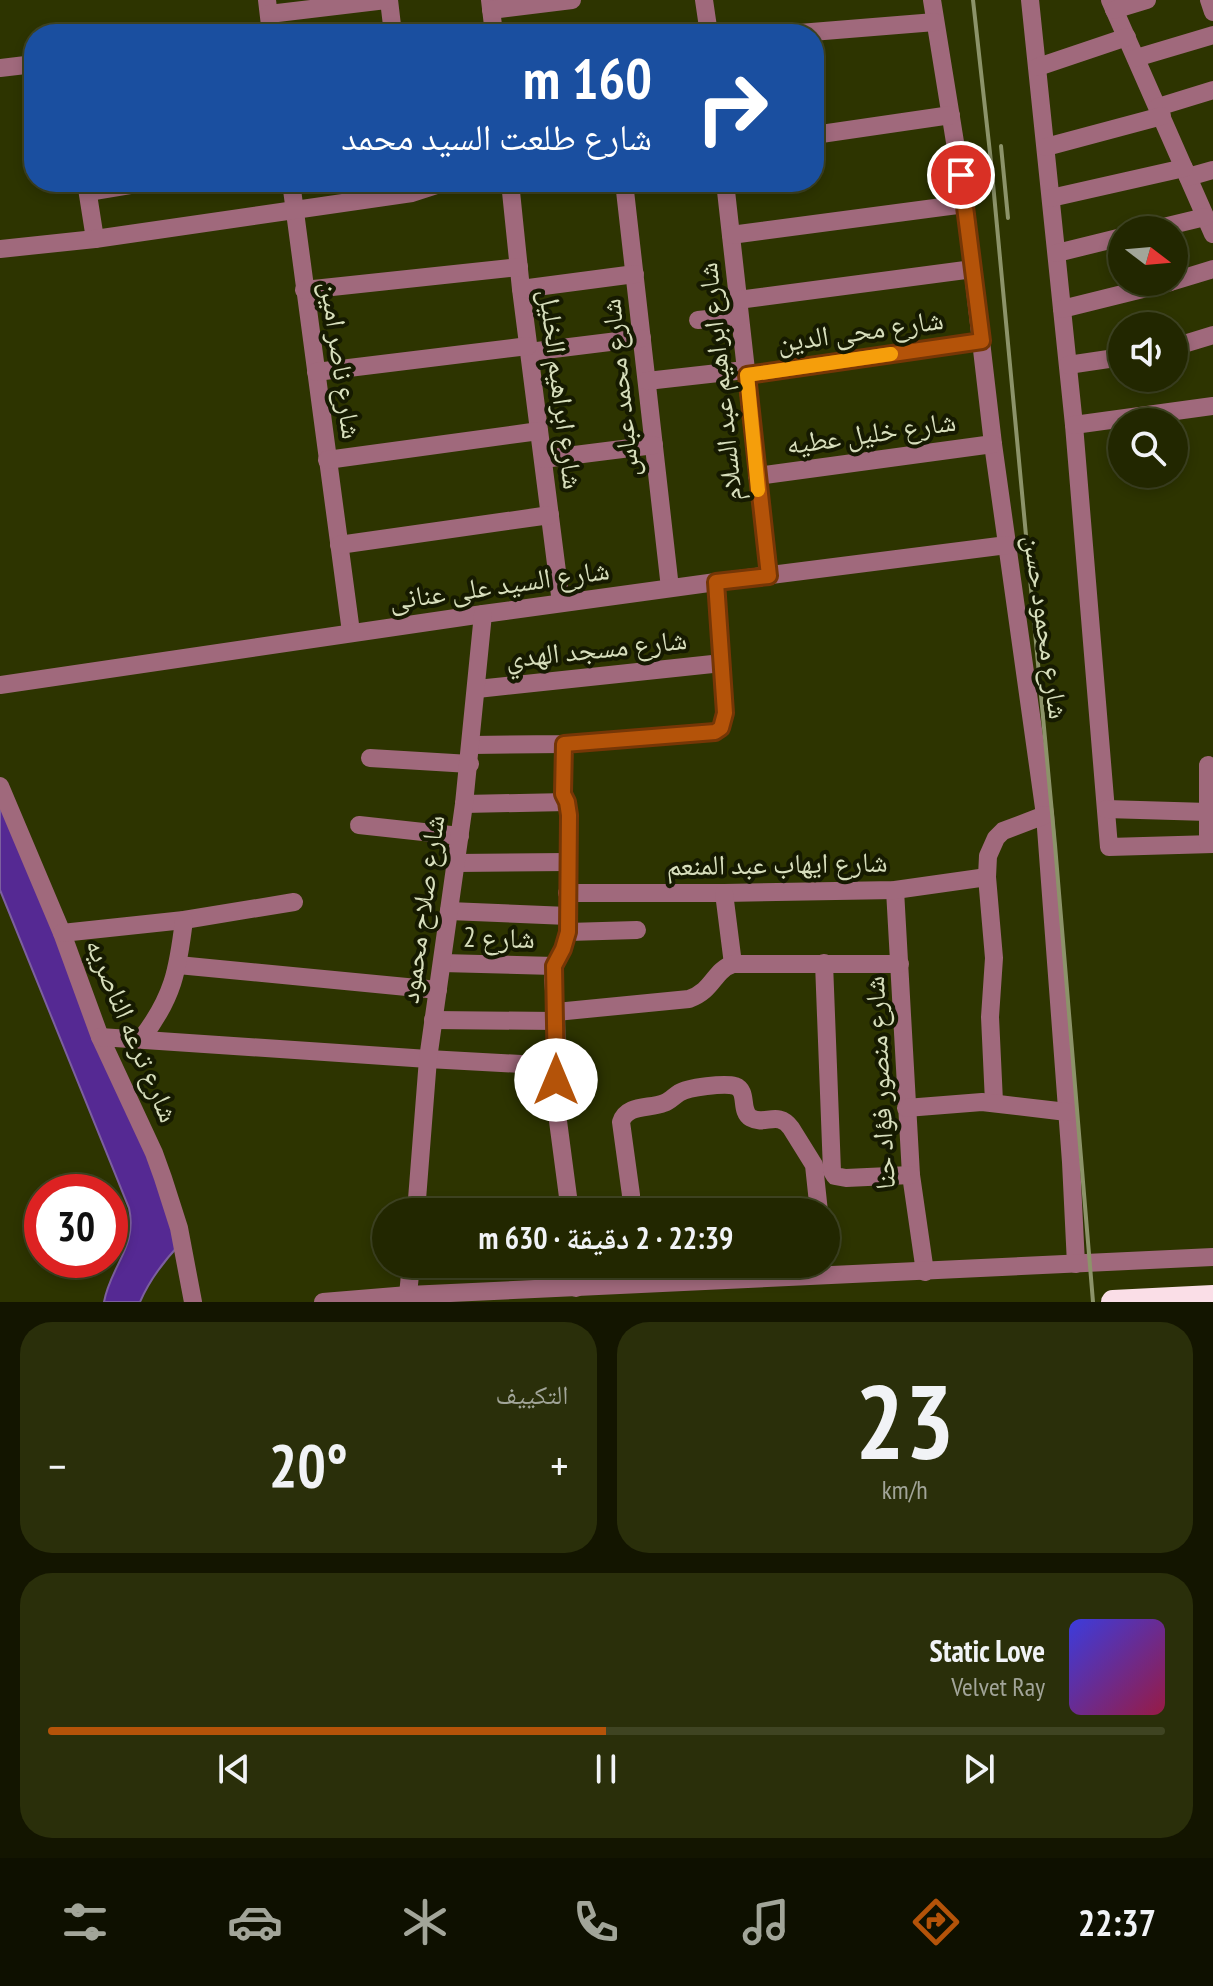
<!DOCTYPE html>
<html lang="ar">
<meta charset="utf-8">
<style>
body{margin:0;font-family:"PT Sans Narrow","Noto Naskh Arabic",sans-serif;background:#2a2f0a;color:#f1f3f6;direction:rtl;height:100vh;display:flex;flex-direction:column;font-size:30px;white-space:nowrap}
*{box-sizing:border-box;margin:0}
p{font-size:26px;color:#a2a599}
.icon{flex:none;width:44px;height:44px;fill:none;stroke:currentColor;stroke-width:2;stroke-linecap:round;stroke-linejoin:round}
.map{position:relative;height:1302px;overflow:hidden;direction:ltr}
.details{display:flex;flex-direction:column;gap:20px;padding:20px;background:#131500;flex:1}
.details>*{flex:none}
.top-card{position:absolute;left:24px;top:24px;width:800px;height:168px;border-radius:32px;box-shadow:0 4px 12px #0003,0 0 0 2px #3f4422;direction:rtl;background:#1a4fa0;color:#fff;overflow:hidden}
.needle{width:52px;rotate:106deg}
.controls{position:absolute;left:1108px;top:216px;display:grid;gap:16px}
.controls a{display:grid;place-items:center;width:80px;height:80px;border-radius:50%;background:#222700;box-shadow:0 4px 12px #0003,0 0 0 2px #3f4422;font-size:40px}
.speed{position:absolute;left:24px;top:1174px;display:flex;gap:16px;font-size:40px;font-weight:700;text-align:center}
.speed>*{display:grid;place-content:center;width:104px;height:104px;border-radius:50%;background:#222700;box-shadow:0 4px 12px #0003,0 0 0 2px #3f4422;line-height:1}
.speed .limit{border:12px solid #d22;background:#fff;color:#111}
.pin{position:absolute;display:grid;place-items:center;width:68px;height:68px;color:#fff;margin:-34px;border:4px solid #fff;border-radius:50%;box-shadow:0 2px 8px #0007}
.me{position:absolute;width:88px;margin:-44px;rotate:0deg;stroke-linejoin:round;filter:drop-shadow(0 0 6px #0008)}
.turn{display:flex;align-items:center;gap:28px;height:168px;padding:0 40px;font-size:36px}
.turn .icon{width:104px;height:104px;stroke-width:2.5}
.turn b{display:block;font-size:56px;line-height:68px}
.big{font-size:60px;font-weight:800;line-height:1.1}
.details .widget{flex:1;display:flex;flex-direction:column;justify-content:center;gap:12px;min-width:0;padding:0 28px;border-radius:32px;background:#2a2f0a}
.details .dial{align-items:center;gap:0}
.dial b{font-size:104px;line-height:1}
.song{display:flex;align-items:center;gap:24px}
.cover{width:96px;height:96px;border-radius:12px;background:linear-gradient(135deg,hsl(240 70% 55%),hsl(340 70% 35%))}
.played{height:8px;border-radius:4px;background:linear-gradient(90deg,#b45309 50%,#3f4422 50%)}
.keys{display:flex;justify-content:space-around;direction:ltr}
.heat{display:flex;justify-content:space-between;align-items:center;font-size:44px;direction:ltr}
.details .tiles{flex:1;display:grid;gap:20px;grid-template-columns:1fr 1fr}
.widget:last-child{grid-column:span 2}
.trip{position:absolute;left:372px;top:1198px;width:468px;height:80px;border-radius:40px;background:#222700;box-shadow:0 4px 12px #0003,0 0 0 2px #3f4422;font-weight:800;line-height:80px;text-align:center;direction:rtl}
.tabs{display:flex;height:128px;justify-content:space-around;align-items:center;background:#0e1000;color:#a2a599}
.tabs .icon{width:56px;height:56px}
.tabs .on{color:#b45309}
.tabs b{font-size:36px;color:#f1f3f6}
.map>svg:first-child{display:block}
.water{fill:#552993;stroke:#7c5f9f;stroke-width:2}
.lines{fill:none;stroke-linecap:round;stroke-linejoin:round}
.minor{stroke:#a0697c;stroke-width:18}
.highway{stroke:#fadee7;stroke-width:24}
.rail{stroke:#8c9369;stroke-width:4}
.route-casing{stroke:#753606;stroke-width:20}
.route{stroke:#b45309;stroke-width:14}
.slow{stroke:#f59e0b;stroke-width:14}
.labels{text-anchor:middle;dominant-baseline:central;stroke-width:8;stroke-linejoin:round;paint-order:stroke}
.street-label{font-size:28px;fill:#d7debc;stroke:#161a01}
</style>
<div class="map">
<svg width="1213" height="1302" viewBox="0 0 1213 1302">
<rect width="100%" height="100%" fill="#2d3400"/>
<!-- water -->
<path class="water" d="M 0,794 L 178,1230 L 180,1244 C 164,1261 149,1281 140,1302 L 104,1302 C 110,1267 138,1246 129,1208 L 0,890 Z"/>
<g class="lines">
<!-- minor -->
<g class="minor">
<polyline points="267,0 271,34"/>
<polyline points="389,0 393,34"/>
<polyline points="490,0 494,34"/>
<polyline points="704,0 709,34"/>
<polyline points="932,0 965,204 993,444 1045,815 1071,1162 1076,1264"/>
<polyline points="1030,0 1074,425 1109,847 1213,844"/>
<polyline points="1110,0 1213,234"/>
<polyline points="1209,0 1213,12"/>
<polyline points="491,10 572,0"/>
<polyline points="1114,10 1147,0"/>
<polyline points="269,14 386,0"/>
<polyline points="787,34 935,22"/>
<polyline points="1136,58 1213,35"/>
<polyline points="1038,67 1127,37"/>
<polyline points="0,68 34,64"/>
<polyline points="1158,107 1213,90"/>
<polyline points="814,135 951,115"/>
<polyline points="1046,147 1162,116"/>
<polyline points="1188,177 1213,170"/>
<polyline points="86,182 95,239"/>
<polyline points="291,182 351,632"/>
<polyline points="510,182 521,289 561,603"/>
<polyline points="624,182 670,588"/>
<polyline points="725,182 769,576"/>
<polyline points="88,192 148,182"/>
<polyline points="1051,198 1184,168"/>
<polyline points="1151,230 1205,217"/>
<polyline points="731,235 965,204"/>
<polyline points="0,249 95,239 412,193 446,182"/>
<polyline points="1057,253 1122,237"/>
<polyline points="1174,281 1213,269"/>
<polyline points="521,289 635,274"/>
<polyline points="304,290 519,267"/>
<polyline points="738,300 973,269"/>
<polyline points="1062,309 1171,282"/>
<polyline points="698,320 739,316"/>
<polyline points="1174,347 1213,335"/>
<polyline points="529,352 642,338"/>
<polyline points="1068,365 1122,357"/>
<polyline points="316,372 528,346"/>
<polyline points="747,375 982,341"/>
<polyline points="647,381 745,370"/>
<polyline points="1074,425 1213,406"/>
<polyline points="543,459 654,445"/>
<polyline points="327,460 539,431"/>
<polyline points="757,476 993,444"/>
<polyline points="339,545 550,515"/>
<polyline points="0,685 483,614 716,582 1007,545"/>
<polyline points="477,689 722,663"/>
<polyline points="564,744 563,794 567,802 569,815 568,932 563,949 554,966 553,980 556,1012 558,1121 570,1212"/>
<polyline points="472,745 564,744 715,732 721,728 725,713 716,582"/>
<polyline points="370,758 470,764"/>
<polyline points="0,786 62,933 100,1037 154,1153 163,1178 179,1228 193,1302"/>
<polyline points="464,804 567,802"/>
<polyline points="1106,809 1208,812"/>
<polyline points="359,825 460,836"/>
<polyline points="1208,844 1208,765"/>
<polyline points="456,863 567,862"/>
<polyline points="895,890 911,1175 925,1272"/>
<polyline points="567,893 724,893 895,890 987,877"/>
<polyline points="724,893 733,964"/>
<polyline points="449,911 568,916"/>
<polyline points="568,932 637,930"/>
<polyline points="62,933 184,920 294,902"/>
<polyline points="442,963 554,966"/>
<polyline points="824,963 832,1171 835,1176 846,1178 911,1175"/>
<polyline points="178,965 438,990"/>
<path d="M 556,1012 L 689,999 C 714,990 713,971 733,964 L 900,964"/>
<polyline points="433,1020 556,1021"/>
<polyline points="100,1037 428,1059 557,1066"/>
<path d="M 141,1039 C 173,998 178,970 184,920"/>
<polyline points="994,1102 990,1017 994,958 987,877 988,856 996,838 1003,831 1045,815"/>
<polyline points="906,1108 982,1102 1067,1112"/>
<polyline points="416,1212 428,1059 464,804 483,614"/>
<path d="M 626,1212 L 630,1206 L 631,1195 L 621,1122 C 627,1104 649,1109 664,1103 C 670,1101 674,1096 679,1093 C 688,1087 725,1083 735,1086 C 749,1091 739,1111 751,1118 C 765,1126 778,1110 791,1128 L 814,1165 L 819,1212"/>
<polyline points="575,1264 576,1288"/>
<polyline points="408,1295 411,1264"/>
<polyline points="323,1302 408,1295 1213,1257"/>
</g>
<!-- highway -->
<polyline class="highway" points="1113,1302 1213,1297"/>
<!-- rail -->
<g class="rail">
<polyline points="973,0 991,162 1055,845 1093,1302"/>
<polyline points="1001,146 1008,218"/>
</g>
</g>
<g class="lines">
<defs>
<polyline id="route" points="556,1080 554,966 563,949 568,932 569,815 567,802 563,794 564,744 715,732 721,728 725,713 716,582 769,576 747,375 982,341 961,175"/>
</defs>
<!-- route casing -->
<use href="#route" class="route-casing"/>
<!-- route -->
<use href="#route" class="route"/>
<!-- slow -->
<polyline class="slow" points="758,490 747,375 891,354"/>
</g>
<g class="labels">
<!-- street labels -->
<g class="street-label">
<text transform="translate(860 330) rotate(-8)">شارع محى الدين</text>
<text transform="translate(342 360) rotate(82)">شارع ناصر امين</text>
<text transform="translate(719 382) rotate(-96)">شارع ابراهيم عبد السلام</text>
<text transform="translate(619 388) rotate(-96)">شارع محمد عباس</text>
<text transform="translate(562 389) rotate(83)">شارع ابراهيم الخليل</text>
<text transform="translate(871 432) rotate(-8)">شارع خليل عطيه</text>
<text transform="translate(499 584) rotate(-8)">شارع السيد على عنانى</text>
<text transform="translate(1047 627) rotate(82)">شارع محمود حسن</text>
<text transform="translate(596 648) rotate(-6)">شارع مسجد الهدي</text>
<text transform="translate(777 863) rotate(-1)">شارع ايهاب عبد المنعم</text>
<text transform="translate(421 909) rotate(-82)">شارع صلاح محمود</text>
<text transform="translate(499 937) rotate(1)">شارع 2</text>
<text transform="translate(133 1030) rotate(67)">شارع ترعه الناصريه</text>
<text transform="translate(879 1083) rotate(-93)">شارع منصور فؤاد حنا</text>
</g>
</g>
</svg>
<div class="controls">
<a><svg class="needle" viewBox="-14 -14 28 28"><path d="M0-13l5 13h-10z" fill="#e53935"/><path d="M0 13l5-13h-10z" fill="#a2a599"/></svg></a>
<a><svg class="icon" aria-label="sound" viewBox="0 0 24 24"><path d="M4 9h4l5-4v14l-5-4H4zM17 9q2 3 0 6"/></svg></a>
<a><svg class="icon" aria-label="search" viewBox="0 0 24 24"><circle cx="10" cy="10" r="6"/><path d="M15 15l6 6"/></svg></a>
</div>
<div class="speed"><div class="limit">30</div></div>
<div class="pin" style="left:961px;top:175px;background:#d93025"><svg class="icon" aria-label="arrive" viewBox="0 0 24 24"><path d="M6 21V4h12l-3 4 3 4H6"/></svg></div>
<svg class="me" style="left:556px;top:1080px" viewBox="-20 -20 40 40"><circle r="19" fill="#fff"/><path d="M0-13L10 11 0 6-10 11z" fill="#b45309"/></svg>
<div class="trip">22:39 · 2 دقيقة · 630 m</div>
<div class="top-card">
<div class="turn"><svg class="icon" aria-label="right" viewBox="0 0 24 24"><path d="M7 20v-9h11M14 6l5 5-5 5"/></svg><div><b>160 m</b>شارع طلعت السيد محمد</div></div>
</div>
</div>
<section class="details">
<div class="tiles">
<div class="widget dial"><b>23</b><p>km/h</p></div>
<div class="widget"><p>التكييف</p>
<div class="heat"><a>−</a><b class="big">20°</b><a>+</a></div>
</div>
<div class="widget">
<div class="song"><i class="cover"></i><div><b>Static Love</b><p>Velvet Ray</p></div></div>
<div class="played"></div>
<div class="keys"><svg class="icon" aria-label="previous" viewBox="0 0 24 24"><path d="M18 5L8 12l10 7zM5 5v14"/></svg><svg class="icon" aria-label="pause" viewBox="0 0 24 24"><path d="M8 5v14M16 5v14"/></svg><svg class="icon" aria-label="next" viewBox="0 0 24 24"><path d="M6 5l10 7-10 7zM19 5v14"/></svg></div>
</div>
</div>
</section>
<nav class="tabs">
<b>22:37</b>
<svg class="icon on" aria-label="directions" viewBox="0 0 24 24"><path d="M12 3l9 9-9 9-9-9zM9 14v-3h6M13 9l2 2-2 2"/></svg>
<svg class="icon" aria-label="music" viewBox="0 0 24 24"><path d="M9 18V5l10-2v13"/><circle cx="6" cy="18" r="3"/><circle cx="16" cy="16" r="3"/></svg>
<svg class="icon" aria-label="phone" viewBox="0 0 24 24"><path d="M5 4h4l2 5-3 2q2 4 5 5l2-3 5 2v4C11 20 4 13 5 4z"/></svg>
<svg class="icon" aria-label="climate" viewBox="0 0 24 24"><path d="M12 3v18M4 7l16 10M4 17L20 7"/></svg>
<svg class="icon" aria-label="car" viewBox="0 0 24 24"><path d="M5 17H2v-5l4-1 3-4h7l3 4 3 1v5h-3M9 17h6M6 11h13"/><circle cx="7" cy="17" r="2"/><circle cx="17" cy="17" r="2"/></svg>
<svg class="icon" aria-label="filters" viewBox="0 0 24 24"><path d="M4 7h16M4 17h16"/><circle cx="9" cy="7" r="2"/><circle cx="15" cy="17" r="2"/></svg>
</nav>
